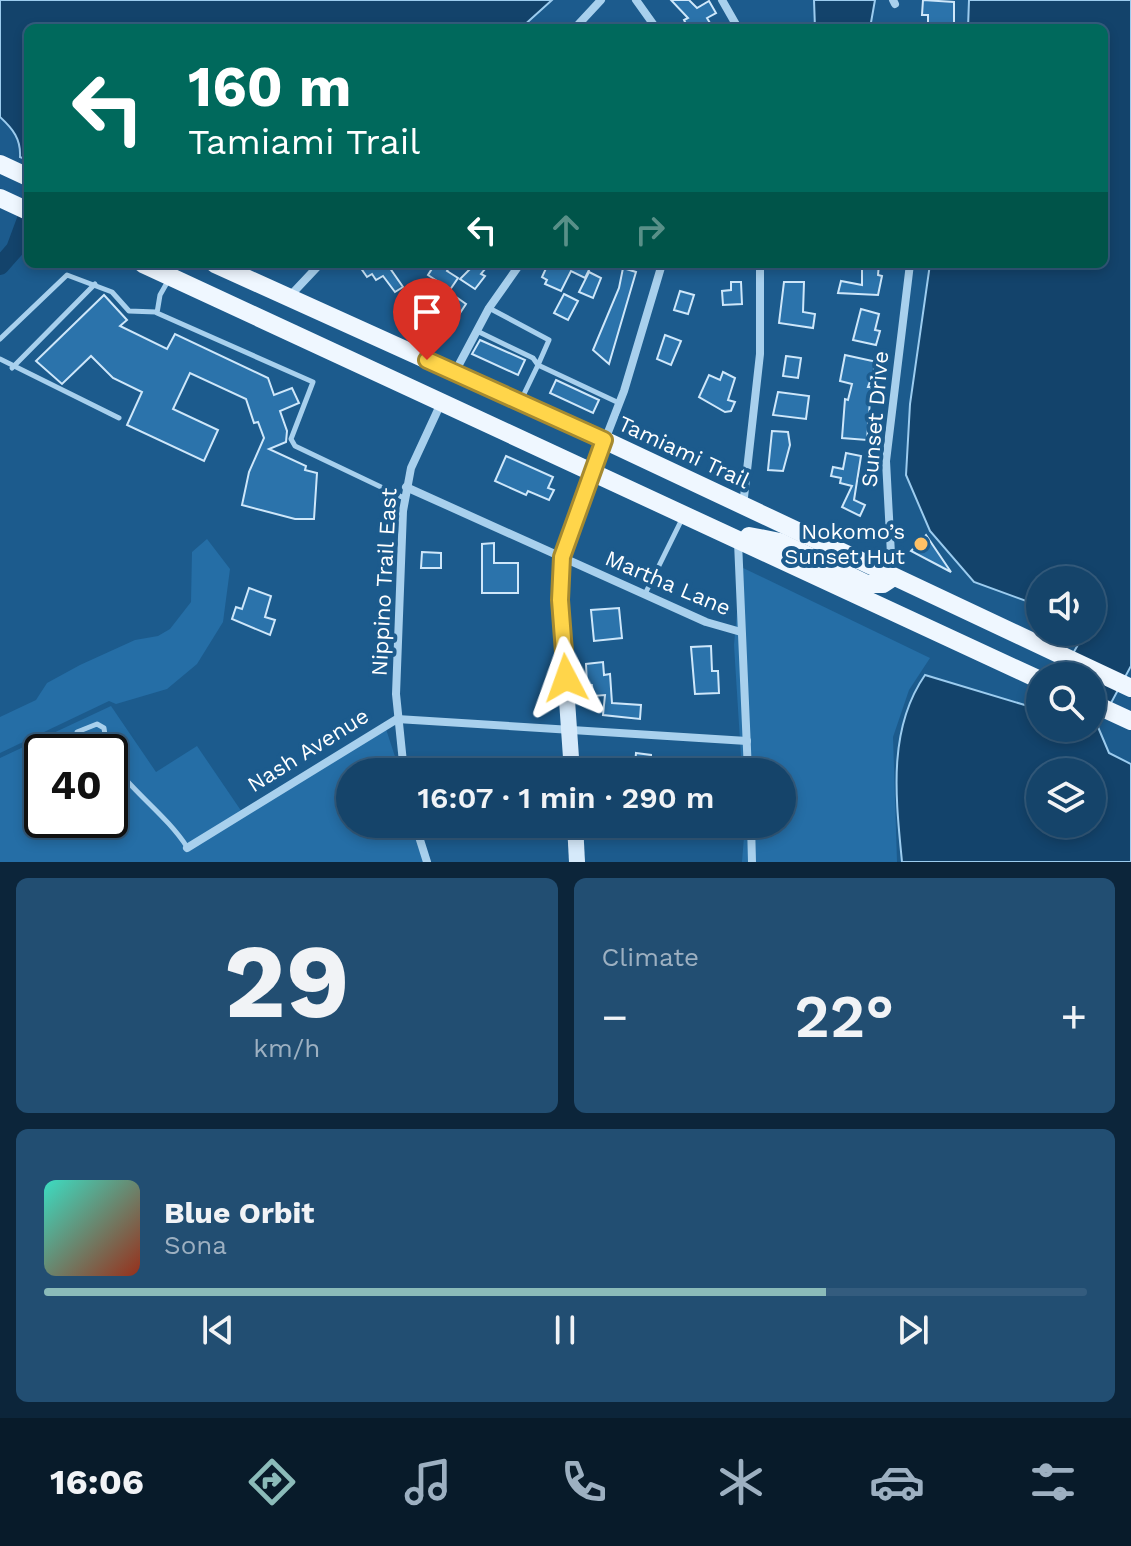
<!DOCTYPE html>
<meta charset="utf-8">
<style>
body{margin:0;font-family:"Work Sans",sans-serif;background:#224e72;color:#f1f3f6;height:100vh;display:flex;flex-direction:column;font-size:30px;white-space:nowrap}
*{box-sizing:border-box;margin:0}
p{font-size:26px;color:#9db0c1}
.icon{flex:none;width:44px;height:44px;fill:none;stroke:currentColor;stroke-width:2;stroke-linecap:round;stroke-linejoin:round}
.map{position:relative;height:862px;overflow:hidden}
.side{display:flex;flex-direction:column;gap:16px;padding:16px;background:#0c253a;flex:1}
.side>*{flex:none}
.guide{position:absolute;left:24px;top:24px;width:1084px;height:244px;border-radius:12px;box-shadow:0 4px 12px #0003,0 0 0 2px #345c7e;background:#00695c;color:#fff;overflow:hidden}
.buttons{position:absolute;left:1026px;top:566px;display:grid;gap:16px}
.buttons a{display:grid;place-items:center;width:80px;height:80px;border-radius:50%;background:#15446a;box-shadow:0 4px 12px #0003,0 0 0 2px #345c7e;font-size:40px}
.speed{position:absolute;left:24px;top:734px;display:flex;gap:16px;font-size:40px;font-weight:700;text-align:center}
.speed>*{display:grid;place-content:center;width:104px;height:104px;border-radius:50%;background:#15446a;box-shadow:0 4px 12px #0003,0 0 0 2px #345c7e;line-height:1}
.speed .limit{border:4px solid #111;border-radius:12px;background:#fff;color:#111}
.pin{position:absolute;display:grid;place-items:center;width:68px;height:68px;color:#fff;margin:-82px -34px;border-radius:50% 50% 50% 0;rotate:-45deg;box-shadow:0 0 8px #0007}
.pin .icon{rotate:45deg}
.me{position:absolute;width:88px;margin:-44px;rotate:356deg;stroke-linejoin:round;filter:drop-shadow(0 0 6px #0008)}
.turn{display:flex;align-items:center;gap:28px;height:168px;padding:0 32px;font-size:36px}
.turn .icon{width:104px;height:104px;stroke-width:2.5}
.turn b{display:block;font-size:56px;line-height:68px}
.lanes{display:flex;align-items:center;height:76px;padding:0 32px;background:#0003;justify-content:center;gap:40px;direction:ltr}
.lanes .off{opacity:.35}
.big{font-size:60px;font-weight:600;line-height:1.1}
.side .widget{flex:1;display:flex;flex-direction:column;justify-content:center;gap:12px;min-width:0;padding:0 28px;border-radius:12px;background:#224e72}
.side .dial{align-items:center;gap:0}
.dial b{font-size:104px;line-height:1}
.song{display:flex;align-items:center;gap:24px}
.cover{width:96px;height:96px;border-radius:12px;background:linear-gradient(135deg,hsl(170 70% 55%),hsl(10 70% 35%))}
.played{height:8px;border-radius:4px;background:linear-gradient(90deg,#8bbbb9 75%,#345c7e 75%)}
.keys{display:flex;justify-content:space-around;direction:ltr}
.heat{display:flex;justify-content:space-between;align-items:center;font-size:44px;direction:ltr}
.side .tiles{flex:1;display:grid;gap:16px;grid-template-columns:1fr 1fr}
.widget:last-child{grid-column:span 2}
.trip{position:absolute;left:336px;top:758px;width:460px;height:80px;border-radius:40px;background:#15446a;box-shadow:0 4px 12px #0003,0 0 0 2px #345c7e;font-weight:600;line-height:80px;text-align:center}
.tabs{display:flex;height:128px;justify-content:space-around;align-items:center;background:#081b2a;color:#9db0c1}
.tabs .icon{width:56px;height:56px}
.tabs .selected{color:#8bbbb9}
.tabs b{font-size:36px;color:#f1f3f6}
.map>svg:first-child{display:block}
.green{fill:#256ea6;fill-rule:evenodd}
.water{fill:#13436b;stroke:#9cccef;stroke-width:2;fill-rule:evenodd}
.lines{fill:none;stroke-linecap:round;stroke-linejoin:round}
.river{stroke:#13436b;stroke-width:18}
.building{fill:#2b73ab;stroke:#cee7fa;stroke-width:2}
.lane{stroke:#a8d0ed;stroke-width:5}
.street{stroke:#a8d0ed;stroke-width:8}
.secondary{stroke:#d5e9fa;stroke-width:16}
.primary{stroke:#eff7ff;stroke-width:18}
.route-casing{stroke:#a68a30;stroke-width:20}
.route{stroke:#ffd54a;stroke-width:14}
.poi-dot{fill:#fec066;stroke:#1c5b8d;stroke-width:3}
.labels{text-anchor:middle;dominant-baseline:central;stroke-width:8;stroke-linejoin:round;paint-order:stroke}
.street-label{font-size:22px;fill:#fff;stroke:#1c5b8d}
.poi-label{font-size:22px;fill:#fff;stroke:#1c5b8d;text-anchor:end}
</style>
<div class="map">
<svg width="1131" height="862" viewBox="0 0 1131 862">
<rect width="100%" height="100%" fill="#1c5b8d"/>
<!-- green -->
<g class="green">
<polygon points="207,539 230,569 223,622 197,664 167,689 116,704 109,701 0,753 0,717 36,700 47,683 80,665 135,640 158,636 170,629 191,602 192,552"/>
<polygon points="741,567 930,658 909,690 893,737 897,862 742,862 745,824 782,824 782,772 742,772 734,645"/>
<path d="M 111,706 L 156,772 L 197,746 L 244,815 L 386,729 L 400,772 L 350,772 L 350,824 L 416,824 L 427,862 L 0,862 L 0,758 ZM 42,752 L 110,752 L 110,820 L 42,820 Z"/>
</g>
<!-- water -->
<g class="water">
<path d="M 0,0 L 552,0 L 521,28 L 28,28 L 28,160 L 20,157 C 21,139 13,129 0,117 Z"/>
<polygon points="814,0 875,0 870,28 815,28"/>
<path d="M 969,0 L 1131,0 L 1131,666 L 1098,727 L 1109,753 L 1131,764 L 1131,862 L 902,862 C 896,799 887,730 925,675 L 1028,706 L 1040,704 L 1040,728 L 1092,728 L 1092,676 L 1060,676 L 1079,643 L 1074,632 L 1092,632 L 1092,580 L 1040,580 L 1040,606 L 974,582 L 930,531 L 906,475 L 910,404 L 930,264 L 1104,264 L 1104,28 L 968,28 ZM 1040,772 L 1092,772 L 1092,824 L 1040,824 Z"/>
</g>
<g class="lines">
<!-- river -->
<polyline class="river" points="0,266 15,249 28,214"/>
</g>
<!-- building -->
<g class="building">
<polygon points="671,0 689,0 697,8 709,1 716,13 707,18 710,23 688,28 684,20 688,18"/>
<polygon points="923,0 954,2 954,28 928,28 928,15 922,15"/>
<polygon points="358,264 387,264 403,287 395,292 383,276 376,280 372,274 367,277"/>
<polygon points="435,264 451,264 447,271 458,278 445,297 438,292 443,285 428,275"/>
<polygon points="475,264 485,269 481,274 485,276 475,289 460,279"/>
<polygon points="548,264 583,264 590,268 585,278 571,271 561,291 545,284 547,280 542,277"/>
<polygon points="862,264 879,264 878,275 882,276 878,295 838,293 841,281 862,285"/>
<polygon points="623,268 636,272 609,364 593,350 619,288"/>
<polygon points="589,272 601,278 593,298 579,292"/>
<polygon points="731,282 741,282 742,304 723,305 722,291 731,290"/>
<polygon points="784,282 804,282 803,312 815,314 813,328 779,323"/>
<polygon points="680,291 694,295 688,314 674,310"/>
<polygon points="449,292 466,304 454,322 437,310"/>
<polygon points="564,294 578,301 568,320 554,313"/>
<polygon points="104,295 127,320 120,326 167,349 175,334 268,378 274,395 292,388 299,403 280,411 287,431 286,442 269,449 306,466 305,470 317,473 314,519 295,519 242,505 249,472 264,438 258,422 254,423 246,399 190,373 173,409 218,430 204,461 127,425 142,392 113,378 91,356 62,384 36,361"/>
<polygon points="861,309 879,314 875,330 880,331 876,345 853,340"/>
<polygon points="665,335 681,341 671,365 657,359"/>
<polygon points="480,340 525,360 518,375 472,354"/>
<polygon points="845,355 877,362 868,387 871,387 867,440 842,438 845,399 848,400 852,384 840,381"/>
<polygon points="786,356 801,358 798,378 783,376"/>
<polygon points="723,372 735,378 728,400 735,402 731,411 725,412 699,397 709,375 720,380"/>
<polygon points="556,380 599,400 593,413 550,393"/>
<polygon points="778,392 809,396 806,419 773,415"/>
<polygon points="772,431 788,432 790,445 783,471 768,470"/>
<polygon points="846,453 861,456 854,500 865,505 860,516 842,507 852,486 840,483 841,478 831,476 833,467 843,469"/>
<polygon points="506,456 553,477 548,488 554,490 549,500 528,491 526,495 495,481"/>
<polygon points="926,535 951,572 911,551"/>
<polygon points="494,543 494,563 518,563 518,593 482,593 482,544"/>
<polygon points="422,552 441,553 441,568 421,568"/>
<polygon points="249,588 271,596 265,617 275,620 270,635 232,619 236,607 242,609"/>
<polygon points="619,608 622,638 594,641 591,610"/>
<polygon points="711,646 712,671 718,671 719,693 695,694 691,647"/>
<polygon points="603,662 604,675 610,674 612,703 641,705 640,719 603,715 605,695 593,696 592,685 587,685 586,664"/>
<polygon points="636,753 651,755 651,772 627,772 628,764 635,765"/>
</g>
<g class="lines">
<!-- lane -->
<g class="lane">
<polyline points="168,281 160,295 157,313 313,382 291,439 295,446 404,498"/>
<polyline points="477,331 533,358 538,365 549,340 489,308"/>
<polyline points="0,339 67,275 112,292 129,311 156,312"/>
<polyline points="0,359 119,418"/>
<polyline points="12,368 95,284"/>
<polyline points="522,398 538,365 619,403"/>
<polyline points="645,594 683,517"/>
<polyline points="100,752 106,742 104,728 97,724 77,732 76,740 85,749 100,752"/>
<path d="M 110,761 C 133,792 168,817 187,847"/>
</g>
<!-- street -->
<g class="street">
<polyline points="636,0 656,28"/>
<polyline points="722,0 738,28"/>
<polyline points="893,0 895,4"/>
<polyline points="575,28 601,0"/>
<polyline points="288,298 320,264"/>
<polyline points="455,372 489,308 520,264"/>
<polyline points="605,440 624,391 662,264"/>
<polyline points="406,487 706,622 741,632"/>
<polyline points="743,506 760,354 760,264"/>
<polyline points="738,542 748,772"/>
<polyline points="892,573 886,461 910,264"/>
<polyline points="404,772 396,694 403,511 411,468 442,401"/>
<polyline points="415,824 427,862"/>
<polyline points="751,824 752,862"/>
<polyline points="187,848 397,719 747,741"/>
</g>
<!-- secondary -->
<g class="secondary">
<polyline points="572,772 560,600 562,557 604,440"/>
<polyline points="575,824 577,862"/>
</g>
<!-- primary -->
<g class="primary">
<polyline points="0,164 28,177"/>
<polyline points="0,198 28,211"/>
<polyline points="143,264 1040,680"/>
<polyline points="215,264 604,440 1131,688"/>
<polyline points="749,536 780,542 867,584 883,584 892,578"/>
<polyline points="1092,703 1131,721"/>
</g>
</g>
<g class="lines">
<defs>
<polyline id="route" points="427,360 604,440 562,557 560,600 566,678"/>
</defs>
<!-- route casing -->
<use href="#route" class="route-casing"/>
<!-- route -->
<use href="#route" class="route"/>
</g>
<!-- markers -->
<circle class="poi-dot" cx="921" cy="544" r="8"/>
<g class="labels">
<!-- street labels -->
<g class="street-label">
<text transform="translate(875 419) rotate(-85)">Sunset Drive</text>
<text transform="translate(684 452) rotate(25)">Tamiami Trail</text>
<text transform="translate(384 582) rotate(-87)">Nippino Trail East</text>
<text transform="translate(668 583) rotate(23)">Martha Lane</text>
<text transform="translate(308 750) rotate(-32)">Nash Avenue</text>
</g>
<!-- poi labels -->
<g class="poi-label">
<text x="905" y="531">Nokomo’s<tspan x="905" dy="25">Sunset Hut</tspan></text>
</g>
</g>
</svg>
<div class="buttons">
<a><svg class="icon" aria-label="sound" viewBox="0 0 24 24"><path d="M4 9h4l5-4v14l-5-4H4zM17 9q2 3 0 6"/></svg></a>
<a><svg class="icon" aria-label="search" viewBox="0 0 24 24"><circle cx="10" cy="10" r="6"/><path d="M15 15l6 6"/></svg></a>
<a><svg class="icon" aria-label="layers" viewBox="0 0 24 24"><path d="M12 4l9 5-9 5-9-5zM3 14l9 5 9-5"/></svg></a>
</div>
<div class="speed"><div class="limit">40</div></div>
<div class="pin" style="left:427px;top:360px;background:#d93025"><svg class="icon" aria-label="arrive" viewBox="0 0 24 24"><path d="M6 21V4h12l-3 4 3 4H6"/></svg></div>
<svg class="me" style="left:566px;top:678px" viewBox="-20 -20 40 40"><path d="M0-17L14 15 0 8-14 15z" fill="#ffd54a" stroke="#fff" stroke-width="4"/></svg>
<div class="trip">16:07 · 1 min · 290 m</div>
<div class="guide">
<div class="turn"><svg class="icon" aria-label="left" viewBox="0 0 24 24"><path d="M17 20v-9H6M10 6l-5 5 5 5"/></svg><div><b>160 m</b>Tamiami Trail</div></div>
<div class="lanes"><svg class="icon" aria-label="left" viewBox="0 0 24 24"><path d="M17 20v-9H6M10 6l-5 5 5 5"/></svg><svg class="icon off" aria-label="ahead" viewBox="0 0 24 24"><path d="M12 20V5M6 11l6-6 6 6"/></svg><svg class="icon off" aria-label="right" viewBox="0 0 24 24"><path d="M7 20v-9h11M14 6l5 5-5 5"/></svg></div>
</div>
</div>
<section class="side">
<div class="tiles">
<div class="widget dial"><b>29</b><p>km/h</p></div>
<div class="widget"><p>Climate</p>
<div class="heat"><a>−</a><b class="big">22°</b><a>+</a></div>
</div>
<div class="widget">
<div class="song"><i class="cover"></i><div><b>Blue Orbit</b><p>Sona</p></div></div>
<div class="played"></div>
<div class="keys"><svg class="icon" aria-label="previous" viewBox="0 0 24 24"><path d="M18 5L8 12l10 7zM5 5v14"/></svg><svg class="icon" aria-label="pause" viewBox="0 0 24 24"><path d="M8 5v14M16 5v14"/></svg><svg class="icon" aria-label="next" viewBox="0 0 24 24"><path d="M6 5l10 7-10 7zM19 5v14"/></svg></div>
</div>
</div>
</section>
<nav class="tabs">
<b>16:06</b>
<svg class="icon selected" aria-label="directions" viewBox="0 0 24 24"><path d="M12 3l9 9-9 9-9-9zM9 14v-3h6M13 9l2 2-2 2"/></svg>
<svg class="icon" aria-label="music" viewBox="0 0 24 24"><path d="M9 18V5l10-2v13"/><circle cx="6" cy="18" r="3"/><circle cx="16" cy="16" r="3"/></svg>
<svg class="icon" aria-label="phone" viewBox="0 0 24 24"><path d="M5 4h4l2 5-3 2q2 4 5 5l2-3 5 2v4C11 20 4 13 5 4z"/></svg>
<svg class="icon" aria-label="climate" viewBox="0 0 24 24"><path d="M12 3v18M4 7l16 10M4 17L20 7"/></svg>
<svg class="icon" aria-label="car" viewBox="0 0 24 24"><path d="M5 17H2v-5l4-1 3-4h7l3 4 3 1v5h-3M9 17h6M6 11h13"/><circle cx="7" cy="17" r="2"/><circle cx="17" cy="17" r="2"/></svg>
<svg class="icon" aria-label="filters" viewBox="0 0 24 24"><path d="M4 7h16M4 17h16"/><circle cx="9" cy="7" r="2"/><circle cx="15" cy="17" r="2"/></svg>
</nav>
